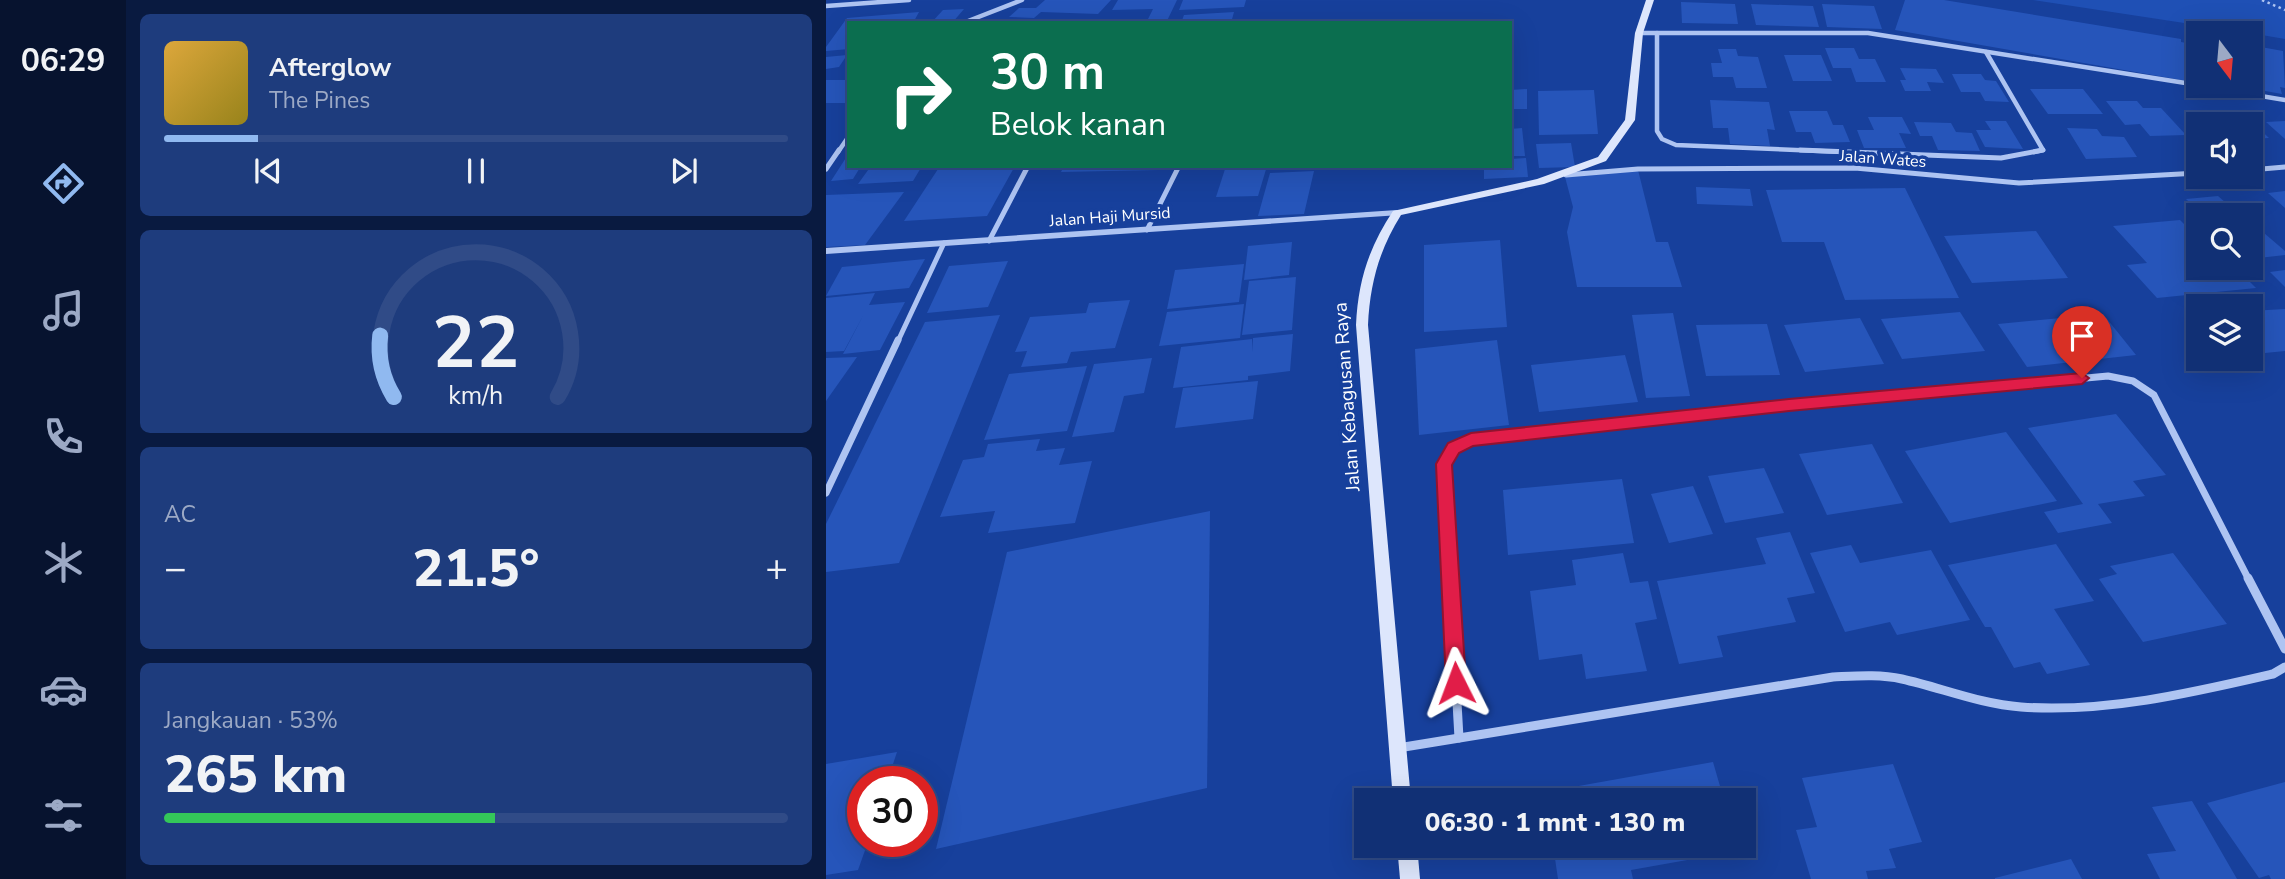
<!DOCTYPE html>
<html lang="id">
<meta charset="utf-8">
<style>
body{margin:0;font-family:"Nunito Sans",sans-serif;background:#1e3c7d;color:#f1f3f6;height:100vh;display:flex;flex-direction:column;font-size:26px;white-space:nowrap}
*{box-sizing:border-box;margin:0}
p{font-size:23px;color:#9ca9c5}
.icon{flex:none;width:38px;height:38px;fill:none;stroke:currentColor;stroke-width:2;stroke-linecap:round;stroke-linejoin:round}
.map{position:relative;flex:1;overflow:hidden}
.sheet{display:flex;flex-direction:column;gap:14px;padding:14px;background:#091a40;width:700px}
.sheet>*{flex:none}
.guide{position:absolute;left:21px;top:21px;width:665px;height:147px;border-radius:0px;box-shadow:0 7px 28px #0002,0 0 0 2px #304b87;background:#0b6e4f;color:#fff;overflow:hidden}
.needle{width:46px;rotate:164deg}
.tools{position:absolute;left:1360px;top:21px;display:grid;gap:14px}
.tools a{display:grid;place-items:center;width:77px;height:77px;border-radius:0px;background:#113075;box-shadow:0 7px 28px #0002,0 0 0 2px #304b87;font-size:35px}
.speed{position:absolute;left:21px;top:766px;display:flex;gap:14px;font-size:35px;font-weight:700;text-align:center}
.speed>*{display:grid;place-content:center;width:91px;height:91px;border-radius:50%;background:#113075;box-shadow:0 7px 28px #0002,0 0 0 2px #304b87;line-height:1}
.speed .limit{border:10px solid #d22;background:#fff;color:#111}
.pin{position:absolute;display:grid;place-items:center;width:60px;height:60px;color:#fff;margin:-72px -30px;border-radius:50% 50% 50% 0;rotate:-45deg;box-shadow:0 0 7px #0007}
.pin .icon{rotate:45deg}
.me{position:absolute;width:77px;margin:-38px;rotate:357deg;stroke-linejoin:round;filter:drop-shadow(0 0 5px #0008)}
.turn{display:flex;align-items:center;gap:24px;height:147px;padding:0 28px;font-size:32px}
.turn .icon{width:91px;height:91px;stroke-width:2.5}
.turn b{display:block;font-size:49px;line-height:60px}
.big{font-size:52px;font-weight:800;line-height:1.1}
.sheet .tile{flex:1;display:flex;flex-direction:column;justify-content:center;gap:10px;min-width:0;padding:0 24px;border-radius:10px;background:#1e3c7d}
.sheet .dial{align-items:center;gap:0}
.dial svg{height:182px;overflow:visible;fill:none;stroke:#304b87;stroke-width:7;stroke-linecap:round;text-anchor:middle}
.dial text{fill:#f1f3f6;stroke:none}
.song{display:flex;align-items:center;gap:21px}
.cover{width:84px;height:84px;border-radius:10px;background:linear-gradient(135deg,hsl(40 70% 55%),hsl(50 70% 35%))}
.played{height:7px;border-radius:4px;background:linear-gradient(90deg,#90b9f0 15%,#304b87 15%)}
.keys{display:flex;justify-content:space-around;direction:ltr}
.heat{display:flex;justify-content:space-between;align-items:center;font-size:38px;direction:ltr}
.charge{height:10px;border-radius:5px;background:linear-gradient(90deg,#34c759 53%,#304b87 0)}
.trip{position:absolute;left:528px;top:788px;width:402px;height:70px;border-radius:0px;background:#113075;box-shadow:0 7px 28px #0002,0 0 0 2px #304b87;font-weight:800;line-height:70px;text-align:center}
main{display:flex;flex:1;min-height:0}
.tabs{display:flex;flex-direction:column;width:126px;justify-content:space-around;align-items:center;background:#07132f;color:#9ca9c5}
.tabs .icon{width:49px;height:49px}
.tabs .selected{color:#90b9f0}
.tabs b{font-size:32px;color:#f1f3f6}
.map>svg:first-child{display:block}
.green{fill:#1f50b5}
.building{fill:#2655ba}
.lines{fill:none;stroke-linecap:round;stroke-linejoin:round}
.path{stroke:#aec4f2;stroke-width:2.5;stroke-dasharray:2.5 3.5;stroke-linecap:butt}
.minor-far3{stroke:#aec4f2;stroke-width:4.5}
.minor-far2{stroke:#aec4f2;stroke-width:5}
.minor-far1{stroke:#aec4f2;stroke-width:7}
.minor{stroke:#aec4f2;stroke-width:9}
.tertiary{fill:#aec4f2;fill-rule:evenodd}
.secondary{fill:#dde6fc;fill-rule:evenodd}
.route{fill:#e11d48;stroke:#92132f;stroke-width:2}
.labels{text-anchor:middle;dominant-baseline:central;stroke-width:7;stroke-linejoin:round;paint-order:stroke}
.far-street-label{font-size:16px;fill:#fff;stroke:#17409c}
.street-label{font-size:19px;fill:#fff;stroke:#17409c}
</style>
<main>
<nav class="tabs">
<b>06:29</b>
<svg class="icon selected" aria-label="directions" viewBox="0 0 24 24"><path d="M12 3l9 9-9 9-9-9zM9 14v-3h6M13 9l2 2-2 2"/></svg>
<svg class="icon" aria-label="music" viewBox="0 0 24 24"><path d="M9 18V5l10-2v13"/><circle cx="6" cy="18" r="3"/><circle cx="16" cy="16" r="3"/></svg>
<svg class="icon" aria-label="phone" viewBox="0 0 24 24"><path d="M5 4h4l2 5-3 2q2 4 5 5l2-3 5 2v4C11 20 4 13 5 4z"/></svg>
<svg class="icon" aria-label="climate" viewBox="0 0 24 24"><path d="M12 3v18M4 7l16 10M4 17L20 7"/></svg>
<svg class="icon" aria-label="car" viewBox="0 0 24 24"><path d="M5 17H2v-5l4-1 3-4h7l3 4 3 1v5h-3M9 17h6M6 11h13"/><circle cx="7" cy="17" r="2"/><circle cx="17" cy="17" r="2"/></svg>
<svg class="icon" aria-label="filters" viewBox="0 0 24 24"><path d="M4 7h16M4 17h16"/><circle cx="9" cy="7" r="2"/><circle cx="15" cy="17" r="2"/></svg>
</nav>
<section class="sheet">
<div class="tile">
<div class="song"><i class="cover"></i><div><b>Afterglow</b><p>The Pines</p></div></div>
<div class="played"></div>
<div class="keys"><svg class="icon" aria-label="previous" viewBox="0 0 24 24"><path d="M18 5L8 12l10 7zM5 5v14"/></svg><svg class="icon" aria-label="pause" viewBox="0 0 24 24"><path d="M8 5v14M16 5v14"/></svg><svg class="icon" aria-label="next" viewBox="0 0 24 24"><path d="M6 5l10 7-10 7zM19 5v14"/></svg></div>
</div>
<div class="tile dial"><svg viewBox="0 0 100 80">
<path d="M14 69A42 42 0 1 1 86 69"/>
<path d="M14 69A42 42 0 0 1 8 42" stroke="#90b9f0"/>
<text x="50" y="56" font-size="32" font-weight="700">22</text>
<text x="50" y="72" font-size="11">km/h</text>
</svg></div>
<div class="tile"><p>AC</p>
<div class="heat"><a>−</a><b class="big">21.5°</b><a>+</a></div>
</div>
<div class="tile"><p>Jangkauan · 53%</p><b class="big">265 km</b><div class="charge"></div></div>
</section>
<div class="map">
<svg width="1459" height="879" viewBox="0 0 1459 879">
<rect width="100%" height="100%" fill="#17409c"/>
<!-- green -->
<polygon class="green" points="1207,0 1459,0 1459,39 1424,33"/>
<!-- building -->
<g class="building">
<polygon points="219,0 285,0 272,14 215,12 208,18 183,17 193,8 210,8"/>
<polygon points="292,0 351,0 340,23 320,23 327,9 286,10"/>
<polygon points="357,0 420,0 418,7 353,10"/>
<polygon points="1079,0 1118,0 1355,39 1355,42 1372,45 1372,77 1360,75 1361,81 1069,30"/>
<polygon points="855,2 909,4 912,24 856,23"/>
<polygon points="925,4 987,6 993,27 930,25"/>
<polygon points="996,4 1048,6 1056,29 1001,27"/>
<polygon points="138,9 126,23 105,23 117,10"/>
<polygon points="93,12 87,23 23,23 23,49 0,51 0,47 21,18"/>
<polygon points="408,12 405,23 355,23 358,15"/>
<polygon points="1424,45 1457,51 1459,88 1454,87 1456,94 1417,87 1424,86"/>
<polygon points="999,48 1028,48 1033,59 1049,59 1060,82 1030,82 1025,68 1007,68"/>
<polygon points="892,49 910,49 912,56 932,57 941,88 910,88 907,77 887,77 885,63 896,63"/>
<polygon points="21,55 13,67 0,69 0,57"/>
<polygon points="958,55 995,55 1006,81 967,81"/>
<polygon points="1074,68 1110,69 1118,83 1101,82 1105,91 1079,91 1074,80 1080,80"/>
<polygon points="1126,74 1155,74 1159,80 1170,81 1183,102 1159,101 1154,92 1135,92"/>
<rect x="0" y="80" width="23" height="23"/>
<polygon points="701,89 701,109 684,109 684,90"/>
<polygon points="1204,89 1257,89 1277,114 1222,114"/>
<polygon points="768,90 772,134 713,135 712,91"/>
<polygon points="884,100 943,102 949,130 941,129 944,146 904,144 902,128 887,128"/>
<polygon points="1280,101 1311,101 1317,108 1335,108 1360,135 1324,136 1314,124 1299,125"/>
<polygon points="963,111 1001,111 1007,125 1017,125 1024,142 989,143 985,132 970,132"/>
<polygon points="1385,116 1420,116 1443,138 1426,139 1439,151 1424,151 1424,124 1394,124"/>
<polygon points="1042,117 1076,117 1085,134 1073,133 1080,148 1038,148 1031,130 1048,130"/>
<polygon points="1159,121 1180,121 1197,149 1159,147 1150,130 1165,130"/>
<polygon points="1459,121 1459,139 1440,122"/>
<polygon points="1088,122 1125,123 1130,132 1146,133 1154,151 1112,150 1106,136 1094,136"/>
<polygon points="696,128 699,156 684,156 684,129"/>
<polygon points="1241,128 1271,129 1276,136 1298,137 1311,157 1260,159"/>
<polygon points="745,143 749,167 713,168 710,144"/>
<polygon points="23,153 23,166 35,166 27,179 5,181"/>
<polygon points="700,158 702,177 658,179 658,166 684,166 684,159"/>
<polygon points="45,166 96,166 87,181 32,184"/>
<polygon points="114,166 189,166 161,216 78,221"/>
<polygon points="238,166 335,166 333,170 235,172"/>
<polygon points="400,166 441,166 432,196 390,197"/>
<polygon points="812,170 830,242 842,242 856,287 751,287 741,232 747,207 739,177"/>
<polygon points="488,171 478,214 432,216 444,173"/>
<polygon points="870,187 924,189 927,206 871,204"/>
<polygon points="1079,188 1133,298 1019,300 998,242 956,242 940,190"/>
<polygon points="1459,191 1459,208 1442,193"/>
<polygon points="78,192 39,245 0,247 0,195"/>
<polygon points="1392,196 1408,210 1426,209 1439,221 1424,223 1424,215 1377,215 1360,199"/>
<polygon points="1354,220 1372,238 1372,268 1410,268 1430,288 1331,298 1301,265 1321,263 1287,226"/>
<polygon points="1431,227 1459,251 1459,255 1424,259 1424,228"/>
<polygon points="1210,231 1242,278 1146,283 1118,236"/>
<polygon points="674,240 681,327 598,332 598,245"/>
<polygon points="466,242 463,275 418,280 422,246"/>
<polygon points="99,259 83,288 0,296 16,267"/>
<polygon points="182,261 162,307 101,313 123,266"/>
<polygon points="418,264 413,302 341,309 349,270"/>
<polygon points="1459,270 1459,287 1444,272"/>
<polygon points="470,277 466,330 416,335 423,281"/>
<polygon points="49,293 43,305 79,302 54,350 17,354 38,314 18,351 0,352 0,298"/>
<polygon points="304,300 289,348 245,352 241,363 195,367 201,351 189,352 204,317 260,313 263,303"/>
<polygon points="418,304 414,338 333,346 341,312"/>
<polygon points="1459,309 1459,351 1439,353 1424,337 1424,311"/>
<polygon points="1134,312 1159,351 1076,359 1055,319"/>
<polygon points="847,313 864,396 820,398 806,315"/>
<polygon points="1277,314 1310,355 1201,367 1172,324"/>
<polygon points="174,315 73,563 0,572 0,524 99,322"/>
<polygon points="1034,318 1058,364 979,372 958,325"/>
<polygon points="941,324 954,375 880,376 870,325"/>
<polygon points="467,334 464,371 422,376 422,380 347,388 355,347 426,339 426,352 427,338"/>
<polygon points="671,340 683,425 593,435 589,349"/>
<polygon points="799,355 812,402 713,412 705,365"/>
<polygon points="31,357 0,401 0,358"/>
<polygon points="326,358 318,393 298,396 288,432 246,437 268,364"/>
<polygon points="261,366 241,431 158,440 183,374"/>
<polygon points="432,381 427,419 349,428 357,388"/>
<polygon points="1290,414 1340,475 1307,481 1319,496 1272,504 1286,523 1232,533 1218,512 1257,504 1202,428"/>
<polygon points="1180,432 1231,501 1124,523 1079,451"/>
<polygon points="214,439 210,451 239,448 233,465 266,461 249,523 162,533 169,511 114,517 137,460 158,457 162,444"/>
<polygon points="1046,444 1077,503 1001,515 973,454"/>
<polygon points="938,468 958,513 899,523 882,476"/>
<polygon points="796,479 808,543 682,555 677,490"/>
<polygon points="867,486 887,534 843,543 825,494"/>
<polygon points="384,511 381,788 110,849 181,552"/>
<polygon points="964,532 989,593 961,598 970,622 891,636 897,657 853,664 831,581 940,564 930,538"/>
<polygon points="1230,544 1268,601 1228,609 1264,665 1221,674 1214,662 1188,668 1165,627 1159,627 1122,565"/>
<polygon points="1025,545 1034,563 1105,550 1144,620 1071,635 1064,622 1019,632 984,553"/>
<polygon points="797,553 804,583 822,581 831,619 809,623 821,671 760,679 756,654 713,660 704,591 750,585 746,560"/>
<polygon points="1347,553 1401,624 1317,642 1273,579 1291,574 1284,566"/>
<polygon points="71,752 61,782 37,782 37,842 42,842 32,870 0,875 0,764"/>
<polygon points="887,762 898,800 720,800 719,792"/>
<polygon points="1067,764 1096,842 1063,849 1070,868 1040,871 1042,879 985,879 970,830 991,827 976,778"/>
<polygon points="1459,782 1459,879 1445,879 1443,875 1433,878 1381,803"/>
<polygon points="1366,801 1411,879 1334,879 1321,854 1350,851 1326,807"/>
<polygon points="727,845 910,845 912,851 805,870 807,879 732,879"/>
<polygon points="1245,859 1256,879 1169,879 1169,878"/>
</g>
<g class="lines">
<!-- path -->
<polyline class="path" points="1436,0 1459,10"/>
<!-- minor-far3 -->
<g class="minor-far3">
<polyline points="0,6 83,0"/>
<polyline points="137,23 196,0"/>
<polyline points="813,33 1042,33 1372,85"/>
<polyline points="831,33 831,131 836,139 850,145 1017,152"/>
<polyline points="1160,52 1217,150 1208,152"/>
<polyline points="1375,86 1459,100"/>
<polyline points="12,152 23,136"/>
</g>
<!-- minor-far2 -->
<g class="minor-far2">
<polyline points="974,150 1175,158 1217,150"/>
<polyline points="0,169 13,150"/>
<polyline points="1424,170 1459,167"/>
<polyline points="740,175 812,169 1029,168 1193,183 1372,173"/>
<polyline points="321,230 353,166"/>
<polyline points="163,241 202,166"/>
<polyline points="72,341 118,243"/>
</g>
<!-- minor-far1 -->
<g class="minor-far1">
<polyline points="0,493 72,340"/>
<polyline points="624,580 618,464 628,448 645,440 963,405 1282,376 1307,381 1328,395 1423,580"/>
</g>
<!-- minor -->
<g class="minor">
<polyline points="624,578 633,738"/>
<polyline points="1422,578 1459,649"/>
<path d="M 572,748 L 1007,677 C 1030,676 1053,674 1076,679 C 1116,688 1154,704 1195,707 C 1280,713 1365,693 1447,674 L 1459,667"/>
</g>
<!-- tertiary -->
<polygon class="tertiary" points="571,210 576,213 574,215 0,254 0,248"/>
<!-- secondary -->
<g class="secondary">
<path d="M 820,0 L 828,0 L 817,33 L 809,120 L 780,161 L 718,184 L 575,215 C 553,250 544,284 542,325 L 585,800 L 567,800 L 530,325 C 532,281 543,247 567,211 L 711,179 L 772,157 L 799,120 L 809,33 Z"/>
<polygon points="571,845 591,845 594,879 574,879"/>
</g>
</g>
<!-- route -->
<polygon class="route" points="1256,373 1263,378 1256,384 963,411 647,446 633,453 626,465 640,683 637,690 630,693 623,690 620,683 610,464 622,443 645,433 963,399"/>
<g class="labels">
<!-- far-street labels -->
<g class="far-street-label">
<text transform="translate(1057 159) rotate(4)">Jalan Wates</text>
<text transform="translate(284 217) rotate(-4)">Jalan Haji Mursid</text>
</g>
<!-- street labels -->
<g class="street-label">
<text transform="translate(521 397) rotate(-94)">Jalan Kebagusan Raya</text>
</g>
</g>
</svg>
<div class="tools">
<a><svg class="needle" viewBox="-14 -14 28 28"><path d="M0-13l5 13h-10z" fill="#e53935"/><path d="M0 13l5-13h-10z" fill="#9ca9c5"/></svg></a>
<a><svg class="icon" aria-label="sound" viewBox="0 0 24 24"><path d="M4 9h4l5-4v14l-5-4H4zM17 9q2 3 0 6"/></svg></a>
<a><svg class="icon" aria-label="search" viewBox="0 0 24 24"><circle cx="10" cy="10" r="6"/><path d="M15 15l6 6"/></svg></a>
<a><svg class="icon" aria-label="layers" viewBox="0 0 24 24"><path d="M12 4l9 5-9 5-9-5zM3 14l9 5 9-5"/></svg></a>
</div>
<div class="speed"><div class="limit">30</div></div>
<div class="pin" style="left:1256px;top:378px;background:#d93025"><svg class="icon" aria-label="arrive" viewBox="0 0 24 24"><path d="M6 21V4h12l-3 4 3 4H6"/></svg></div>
<svg class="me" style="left:630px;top:683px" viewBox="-20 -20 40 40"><path d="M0-17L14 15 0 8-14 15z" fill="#e11d48" stroke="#fff" stroke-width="4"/></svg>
<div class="trip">06:30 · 1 mnt · 130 m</div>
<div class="guide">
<div class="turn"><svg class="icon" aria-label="right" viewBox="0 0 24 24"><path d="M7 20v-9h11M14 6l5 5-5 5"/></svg><div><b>30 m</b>Belok kanan</div></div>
</div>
</div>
</main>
